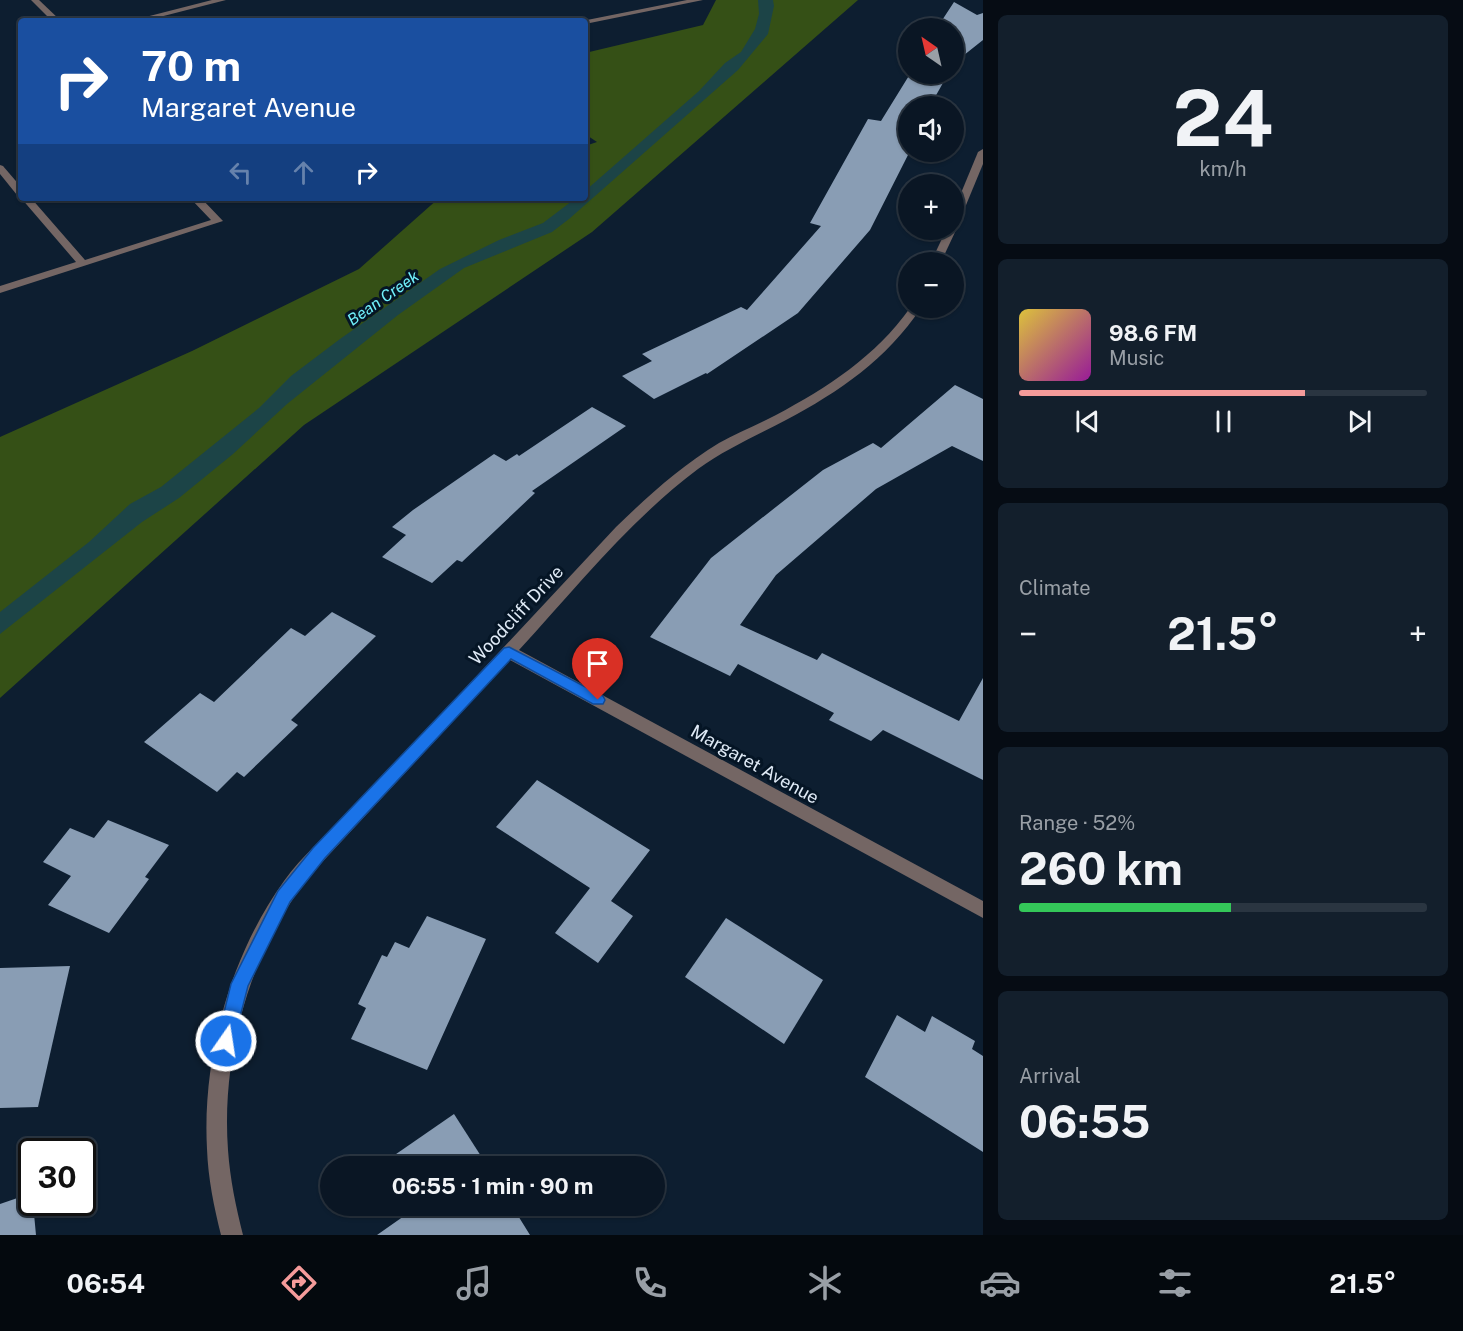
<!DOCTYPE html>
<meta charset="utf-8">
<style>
body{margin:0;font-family:"Public Sans",sans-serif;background:#131f2c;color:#f1f3f6;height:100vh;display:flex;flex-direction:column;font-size:22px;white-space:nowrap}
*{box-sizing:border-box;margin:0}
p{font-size:20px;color:#999fa6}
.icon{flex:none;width:33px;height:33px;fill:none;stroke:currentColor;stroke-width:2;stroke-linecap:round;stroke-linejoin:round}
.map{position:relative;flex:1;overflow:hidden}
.sheet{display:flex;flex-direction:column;gap:15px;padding:15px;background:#060c14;width:480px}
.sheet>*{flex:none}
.hud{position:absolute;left:18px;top:18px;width:570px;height:183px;border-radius:6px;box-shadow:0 2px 4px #0004,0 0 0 2px #2a3541;background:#1a4fa0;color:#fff;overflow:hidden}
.needle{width:39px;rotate:326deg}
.tools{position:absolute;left:898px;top:18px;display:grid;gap:12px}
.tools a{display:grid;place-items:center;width:66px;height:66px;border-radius:50%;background:#0a1624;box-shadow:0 2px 4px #0004,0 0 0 2px #2a3541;font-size:30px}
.speed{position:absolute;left:18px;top:1138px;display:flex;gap:12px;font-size:30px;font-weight:700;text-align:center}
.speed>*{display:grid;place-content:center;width:78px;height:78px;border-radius:50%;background:#0a1624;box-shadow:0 2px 4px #0004,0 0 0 2px #2a3541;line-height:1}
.speed .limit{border:3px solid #111;border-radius:9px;background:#fff;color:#111}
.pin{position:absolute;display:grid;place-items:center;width:51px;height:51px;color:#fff;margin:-62px -26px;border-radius:50% 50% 50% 0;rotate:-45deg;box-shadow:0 0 6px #0007}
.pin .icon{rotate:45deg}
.me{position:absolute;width:66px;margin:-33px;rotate:13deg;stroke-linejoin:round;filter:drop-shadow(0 0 4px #0008)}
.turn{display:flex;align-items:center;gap:21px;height:126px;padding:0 24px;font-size:27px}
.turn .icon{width:78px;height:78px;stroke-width:2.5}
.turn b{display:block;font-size:42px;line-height:51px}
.lanes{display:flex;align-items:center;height:57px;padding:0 24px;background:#0003;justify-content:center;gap:30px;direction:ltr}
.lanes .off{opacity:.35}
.big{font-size:45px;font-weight:700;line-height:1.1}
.sheet .card{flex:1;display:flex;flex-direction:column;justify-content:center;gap:9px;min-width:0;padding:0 21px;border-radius:9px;background:#131f2c}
.sheet .dial{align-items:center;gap:0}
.dial b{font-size:78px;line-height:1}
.song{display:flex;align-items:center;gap:18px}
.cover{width:72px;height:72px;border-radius:9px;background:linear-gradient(135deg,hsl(50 70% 55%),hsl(300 70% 35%))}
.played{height:6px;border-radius:3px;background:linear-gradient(90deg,#f59b9a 70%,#2a3541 70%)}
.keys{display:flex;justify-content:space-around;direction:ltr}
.heat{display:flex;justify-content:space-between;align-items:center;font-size:33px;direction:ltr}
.charge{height:9px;border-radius:4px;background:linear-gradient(90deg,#34c759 52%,#2a3541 0)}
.trip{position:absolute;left:320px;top:1156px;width:345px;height:60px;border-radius:30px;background:#0a1624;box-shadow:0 2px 4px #0004,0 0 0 2px #2a3541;font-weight:700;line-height:60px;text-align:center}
.menu{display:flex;height:96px;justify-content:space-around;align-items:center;background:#04090e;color:#999fa6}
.menu .icon{width:42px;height:42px}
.menu .active{color:#f59b9a}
.menu b{font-size:27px;color:#f1f3f6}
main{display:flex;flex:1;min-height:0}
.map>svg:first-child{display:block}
.forest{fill:#355016}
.water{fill:#1c4447}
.building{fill:#899db4}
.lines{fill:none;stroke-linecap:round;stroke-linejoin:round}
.minor{fill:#746664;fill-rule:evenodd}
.route{fill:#1a73e8;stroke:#114b97;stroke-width:1.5}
.labels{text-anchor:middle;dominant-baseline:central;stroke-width:6;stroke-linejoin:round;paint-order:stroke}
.far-water-label{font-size:16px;font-style:italic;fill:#71f1fb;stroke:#051525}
.street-label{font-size:18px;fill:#dfeaf6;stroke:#051525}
</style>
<main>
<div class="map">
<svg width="983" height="1235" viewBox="0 0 983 1235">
<rect width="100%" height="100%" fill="#0d1e30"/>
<!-- forest -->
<polygon class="forest" points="716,0 858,0 592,232 304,425 0,698 0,437 192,351 359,269 439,198 585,198 585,146 597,142 585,134 585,53 703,25"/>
<!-- water -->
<polygon class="water" points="758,0 773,0 774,6 768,34 738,70 569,219 552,232 464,268 398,315 287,404 233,454 179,498 142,522 0,634 0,612 89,542 130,504 161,487 259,408 291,376 340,339 440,269 499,240 543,223 576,198 585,198 585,191 699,91 725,63 741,52 755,29 759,14"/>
<!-- building -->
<g class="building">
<polygon points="954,2 977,15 983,13 983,40 954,63 954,28 937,28"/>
<polygon points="910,74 948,74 930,106 909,106 909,153 870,230 798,313 707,374 706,373 654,399 622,376 652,361 642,354 741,307 747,310 821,226 810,223 868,119 881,121"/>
<polygon points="955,385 983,399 983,461 952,446 876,489 776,575 740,625 817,660 822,653 959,721 983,678 983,780 883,730 871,741 829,720 834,713 738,664 730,676 650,637 711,558 823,470 873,443 881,448"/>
<polygon points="592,407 626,426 532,491 535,493 462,562 457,560 432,583 382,557 406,535 392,527 413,510 494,454 506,461 517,454 519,456"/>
<polygon points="332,612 376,636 291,720 298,725 244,777 237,772 217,792 144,742 200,693 214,702 291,628 305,636"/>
<polygon points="537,780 650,850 611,901 633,916 598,963 555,933 590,888 496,827"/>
<polygon points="108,820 169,845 145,877 149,879 109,933 48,905 71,876 43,862 70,828 94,838"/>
<polygon points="427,916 486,939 427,1070 351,1039 366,1008 358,1004 382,955 387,957 395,942 409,948"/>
<polygon points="726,918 823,980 784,1044 685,977"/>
<polygon points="70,966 38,1107 0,1108 0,968"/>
<polygon points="897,1015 925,1032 932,1016 975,1041 972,1049 983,1056 983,1152 865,1077"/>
<polygon points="454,1114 488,1167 389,1167 386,1161"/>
<polygon points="32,1193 36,1235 0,1235 0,1204"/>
<polygon points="412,1206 512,1206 530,1235 377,1235 414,1209"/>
</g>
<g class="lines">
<!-- minor -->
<g class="minor">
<polygon points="31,0 39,0 61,21 52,21"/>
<polygon points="212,0 226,0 144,21 130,21"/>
<polygon points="687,0 703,0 585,24 585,21 582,21"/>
<polygon points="983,149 983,164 959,222 954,225 954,210 978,152"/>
<polygon points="0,165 3,166 21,187 21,196 17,195 0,174"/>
<polygon points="21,198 31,198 85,260 211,220 190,198 201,198 223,221 0,293 0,286 76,262"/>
<polygon points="955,228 956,230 941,262 931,262 946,230"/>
<path d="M 910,308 L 921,308 C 887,359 839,392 786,420 C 756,436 726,449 698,469 C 630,520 576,588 519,650 L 983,901 L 983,918 L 510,660 L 313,872 C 251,947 221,1053 228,1150 C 230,1179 236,1207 243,1235 L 221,1235 C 214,1207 208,1178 207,1149 C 202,1058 230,956 284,881 C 302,856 325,836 347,815 L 616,527 C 648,496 681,466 719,443 C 737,433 757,425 776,415 C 827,388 876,356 910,308 Z"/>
</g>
</g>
<!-- route -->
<polygon class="route" points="509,647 603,696 605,700 603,704 593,704 511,659 325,858 290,902 248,986 232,1048 226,1050 219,1048 217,1041 231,984 278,891 313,848 504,648"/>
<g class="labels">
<!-- far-water labels -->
<g class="far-water-label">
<text transform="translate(383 298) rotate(-35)">Bean Creek</text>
</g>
<!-- street labels -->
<g class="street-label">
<text transform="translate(516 615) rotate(-47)">Woodcliff Drive</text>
<text transform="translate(755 764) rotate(29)">Margaret Avenue</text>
</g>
</g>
</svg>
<div class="tools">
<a><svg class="needle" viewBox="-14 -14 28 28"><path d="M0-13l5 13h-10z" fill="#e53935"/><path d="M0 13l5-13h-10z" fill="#999fa6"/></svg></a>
<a><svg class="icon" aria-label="sound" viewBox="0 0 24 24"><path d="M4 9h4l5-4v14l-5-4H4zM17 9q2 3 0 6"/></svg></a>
<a>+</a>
<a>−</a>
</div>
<div class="speed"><div class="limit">30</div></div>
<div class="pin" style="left:598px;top:700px;background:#d93025"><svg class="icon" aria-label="arrive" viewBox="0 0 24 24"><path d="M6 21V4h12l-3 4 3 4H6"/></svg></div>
<svg class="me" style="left:226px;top:1041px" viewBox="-20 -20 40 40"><circle r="17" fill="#1a73e8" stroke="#fff" stroke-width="3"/><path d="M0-11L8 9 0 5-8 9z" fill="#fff"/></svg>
<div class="trip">06:55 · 1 min · 90 m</div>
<div class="hud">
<div class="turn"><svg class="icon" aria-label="right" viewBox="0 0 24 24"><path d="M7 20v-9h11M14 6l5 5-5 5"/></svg><div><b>70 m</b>Margaret Avenue</div></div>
<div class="lanes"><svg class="icon off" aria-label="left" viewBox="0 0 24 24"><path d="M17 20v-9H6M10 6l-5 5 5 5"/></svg><svg class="icon off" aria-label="ahead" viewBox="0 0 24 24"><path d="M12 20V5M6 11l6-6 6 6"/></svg><svg class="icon" aria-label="right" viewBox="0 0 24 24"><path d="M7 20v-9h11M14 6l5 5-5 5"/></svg></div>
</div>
</div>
<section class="sheet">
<div class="card dial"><b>24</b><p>km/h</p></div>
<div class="card">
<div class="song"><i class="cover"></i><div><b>98.6 FM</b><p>Music</p></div></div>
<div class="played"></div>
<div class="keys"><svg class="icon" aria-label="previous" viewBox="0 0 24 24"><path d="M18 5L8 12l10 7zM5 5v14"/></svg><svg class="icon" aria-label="pause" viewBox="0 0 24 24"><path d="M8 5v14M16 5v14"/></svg><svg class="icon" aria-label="next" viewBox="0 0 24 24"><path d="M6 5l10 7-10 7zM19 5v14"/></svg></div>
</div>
<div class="card"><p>Climate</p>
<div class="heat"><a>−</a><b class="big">21.5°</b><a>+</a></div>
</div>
<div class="card"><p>Range · 52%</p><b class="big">260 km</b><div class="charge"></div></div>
<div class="card"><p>Arrival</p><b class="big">06:55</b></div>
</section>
</main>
<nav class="menu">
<b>06:54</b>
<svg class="icon active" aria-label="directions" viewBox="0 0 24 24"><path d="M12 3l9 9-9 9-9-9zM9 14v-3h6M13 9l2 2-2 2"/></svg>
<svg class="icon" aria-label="music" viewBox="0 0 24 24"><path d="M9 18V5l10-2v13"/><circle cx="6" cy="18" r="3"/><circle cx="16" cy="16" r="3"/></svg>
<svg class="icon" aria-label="phone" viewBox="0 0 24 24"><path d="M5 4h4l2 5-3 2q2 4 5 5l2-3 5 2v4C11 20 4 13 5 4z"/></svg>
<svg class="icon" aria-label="climate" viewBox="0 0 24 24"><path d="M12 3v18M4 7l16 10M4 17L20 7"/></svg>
<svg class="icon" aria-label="car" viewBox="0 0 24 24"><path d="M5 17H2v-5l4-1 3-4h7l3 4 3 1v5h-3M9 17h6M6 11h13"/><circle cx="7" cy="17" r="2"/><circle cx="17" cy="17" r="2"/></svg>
<svg class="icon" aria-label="filters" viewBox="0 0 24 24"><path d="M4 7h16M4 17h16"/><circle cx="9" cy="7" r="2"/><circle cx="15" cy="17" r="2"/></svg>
<b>21.5°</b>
</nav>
